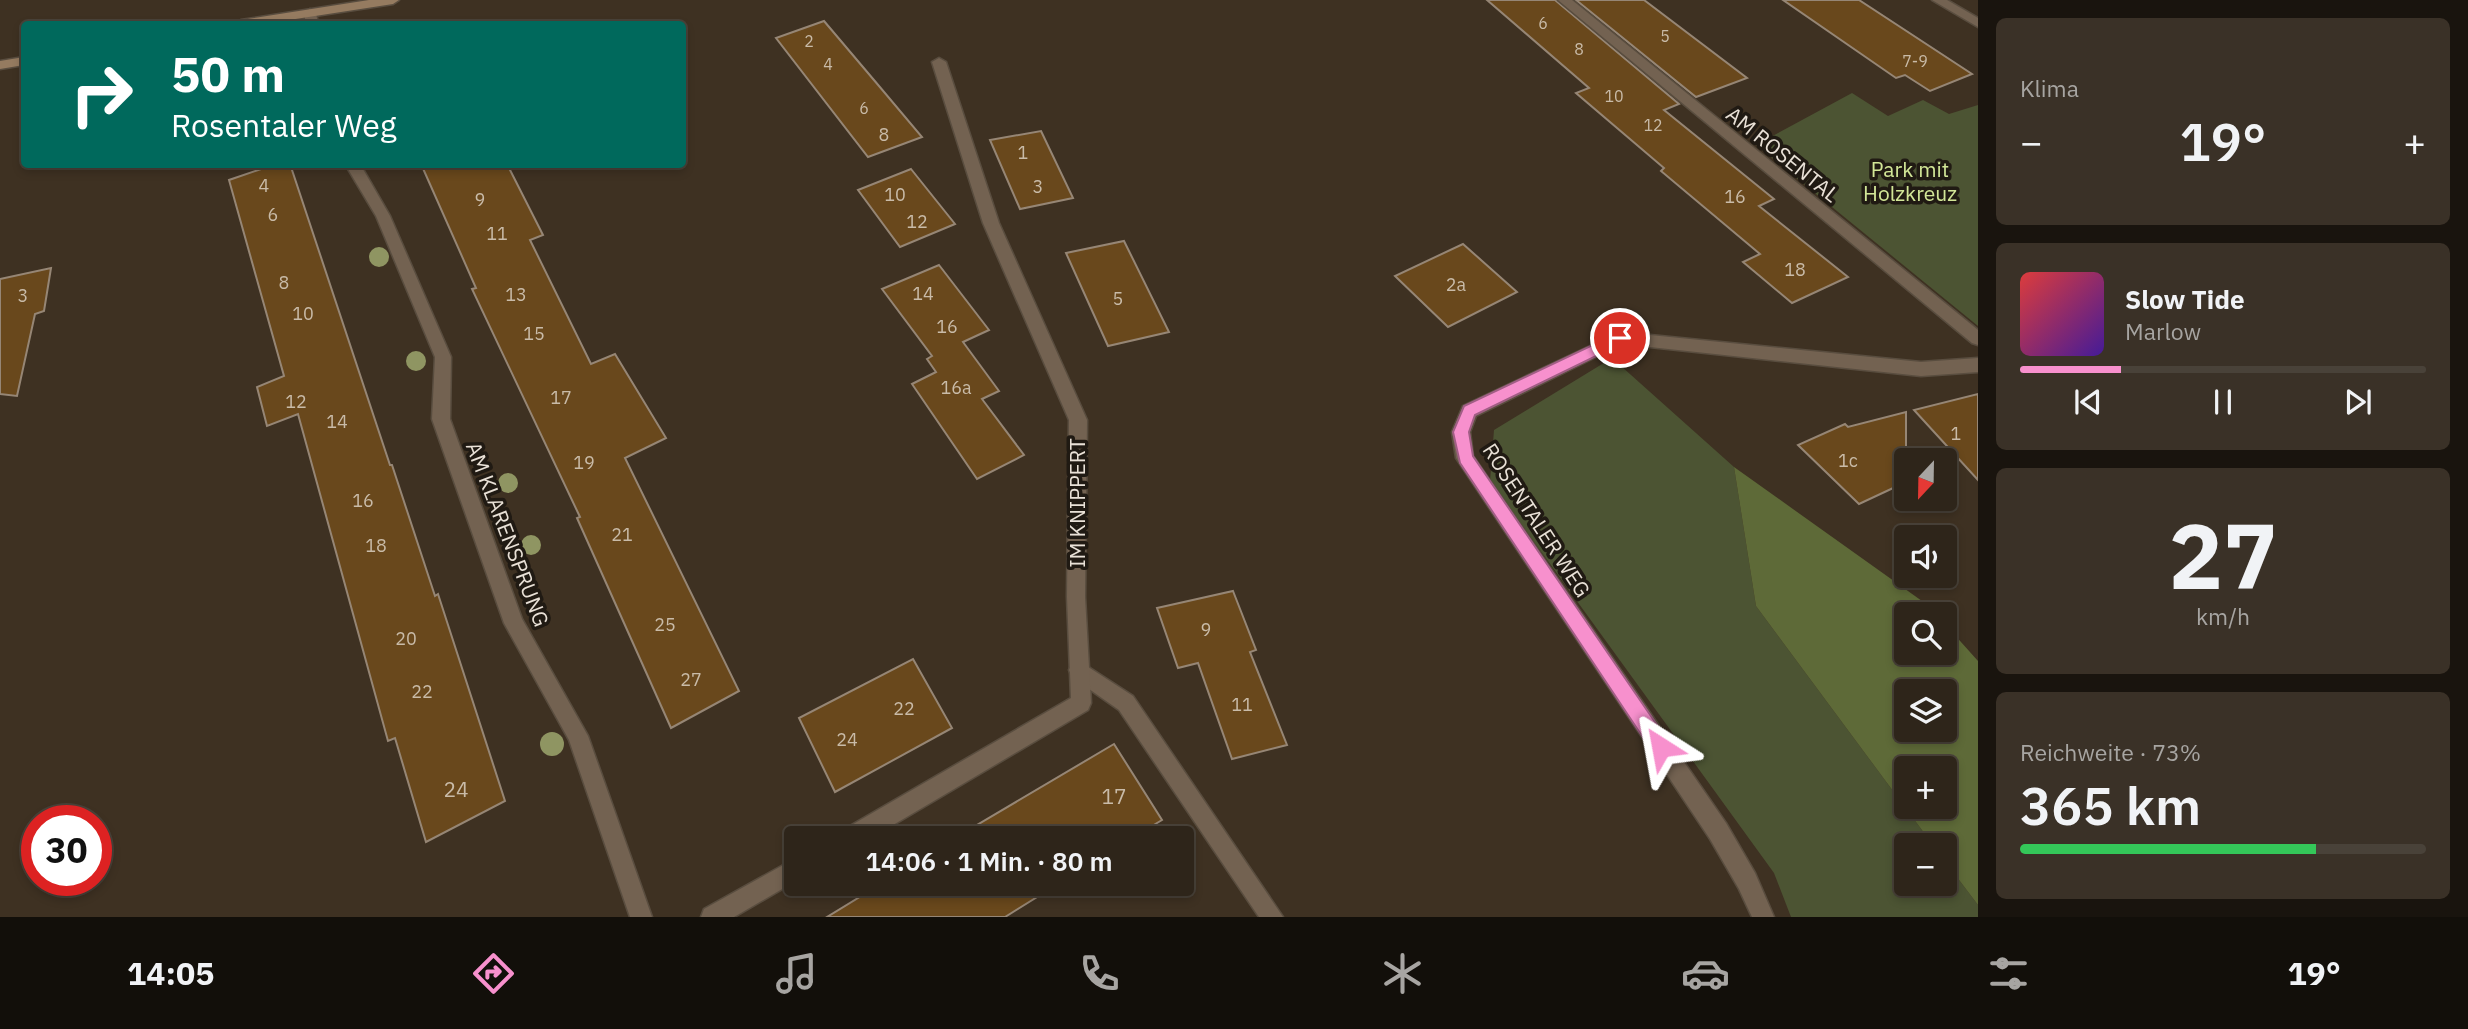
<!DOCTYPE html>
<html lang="de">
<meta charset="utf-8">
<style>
body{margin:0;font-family:"IBM Plex Sans",sans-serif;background:#3a3127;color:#f1f3f6;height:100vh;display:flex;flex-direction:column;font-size:26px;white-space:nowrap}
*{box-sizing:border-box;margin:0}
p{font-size:23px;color:#a7a5a2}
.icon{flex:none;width:38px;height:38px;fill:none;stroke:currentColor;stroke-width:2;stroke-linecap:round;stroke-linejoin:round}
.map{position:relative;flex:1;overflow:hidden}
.drawer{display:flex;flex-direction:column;gap:18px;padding:18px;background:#19140e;width:490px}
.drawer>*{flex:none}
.top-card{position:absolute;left:21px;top:21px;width:665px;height:147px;border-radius:7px;box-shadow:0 4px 10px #0003,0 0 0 2px #494239;background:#00695c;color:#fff;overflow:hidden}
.needle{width:46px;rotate:202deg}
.controls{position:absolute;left:1894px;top:448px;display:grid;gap:14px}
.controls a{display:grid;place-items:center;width:63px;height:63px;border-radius:7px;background:#2e251a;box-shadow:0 4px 10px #0003,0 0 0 2px #494239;font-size:35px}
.speed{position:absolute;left:21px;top:805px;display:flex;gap:14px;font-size:35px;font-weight:700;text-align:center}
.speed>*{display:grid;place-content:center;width:91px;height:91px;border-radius:50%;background:#2e251a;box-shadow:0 4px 10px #0003,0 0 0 2px #494239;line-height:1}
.speed .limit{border:10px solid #d22;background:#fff;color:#111}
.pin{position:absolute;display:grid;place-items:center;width:60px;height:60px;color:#fff;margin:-30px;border:4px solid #fff;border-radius:50%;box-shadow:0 2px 7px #0007}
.me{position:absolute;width:77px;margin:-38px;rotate:326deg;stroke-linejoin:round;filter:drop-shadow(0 0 5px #0008)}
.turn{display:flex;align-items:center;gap:24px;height:147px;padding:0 35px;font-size:32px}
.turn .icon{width:91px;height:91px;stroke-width:2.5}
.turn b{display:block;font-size:49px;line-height:60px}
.big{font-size:52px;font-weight:600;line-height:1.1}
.drawer .widget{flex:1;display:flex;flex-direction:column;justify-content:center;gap:10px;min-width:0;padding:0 24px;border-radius:10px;background:#3a3127}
.drawer .dial{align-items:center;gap:0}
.dial b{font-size:91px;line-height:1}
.song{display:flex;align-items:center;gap:21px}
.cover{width:84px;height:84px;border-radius:10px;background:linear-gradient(135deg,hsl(0 70% 55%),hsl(260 70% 35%))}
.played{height:7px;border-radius:4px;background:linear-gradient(90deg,#f790cd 25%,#494239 25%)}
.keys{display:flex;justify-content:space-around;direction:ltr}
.heat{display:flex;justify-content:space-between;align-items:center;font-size:38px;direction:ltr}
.charge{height:10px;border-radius:5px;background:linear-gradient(90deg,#34c759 73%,#494239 0)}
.trip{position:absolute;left:784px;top:826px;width:410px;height:70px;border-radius:7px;background:#2e251a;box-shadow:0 4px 10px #0003,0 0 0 2px #494239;font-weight:600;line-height:70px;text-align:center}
.tabs{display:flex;height:112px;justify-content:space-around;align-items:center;background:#120f0a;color:#a7a5a2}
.tabs .icon{width:49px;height:49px}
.tabs .current{color:#f790cd}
.tabs b{font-size:32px;color:#f1f3f6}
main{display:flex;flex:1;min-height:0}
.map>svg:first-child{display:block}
.green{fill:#4c5433}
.forest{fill:#5e6a38;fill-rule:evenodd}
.building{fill:#69481c;stroke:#968675;stroke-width:2}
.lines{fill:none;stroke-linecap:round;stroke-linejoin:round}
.lane-casing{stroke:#594d3f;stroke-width:3}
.street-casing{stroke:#594d3f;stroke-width:3}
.secondary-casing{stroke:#594d3f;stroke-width:3}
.lane{fill:#736251;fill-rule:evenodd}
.street{fill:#736251;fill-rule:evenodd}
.secondary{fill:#957b60;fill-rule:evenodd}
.tree{fill:#8f9562}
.route{fill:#f790cd;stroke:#a15e85;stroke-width:2}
.labels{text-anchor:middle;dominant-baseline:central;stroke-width:7;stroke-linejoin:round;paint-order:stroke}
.far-number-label{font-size:16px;fill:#c9bba8}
.number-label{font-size:18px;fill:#c9bba8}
.street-label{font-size:21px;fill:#e9e1d7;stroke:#201a13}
.park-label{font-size:21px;fill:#d2e697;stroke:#201a13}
.near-number-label{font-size:21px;fill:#c9bba8}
</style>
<main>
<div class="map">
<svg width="1978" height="917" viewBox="0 0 1978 917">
<rect width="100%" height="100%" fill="#3e3122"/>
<!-- green -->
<g class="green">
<polygon points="1852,93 1888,116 1923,100 1949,114 1978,105 1978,326 1756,145"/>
<polygon points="1612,358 1734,467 1756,606 1933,845 1906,845 1906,884 1944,884 1944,860 1978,905 1978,917 1791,917 1774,873 1490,481 1494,430"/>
</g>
<!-- forest -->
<path class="forest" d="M 1734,467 L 1929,606 L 1936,614 L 1906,614 L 1906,653 L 1944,653 L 1944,623 L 1978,661 L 1978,905 L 1944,860 L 1944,845 L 1933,845 L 1756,606 ZM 1906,691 L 1944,691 L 1944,730 L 1906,730 ZM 1906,768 L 1944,768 L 1944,807 L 1906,807 Z"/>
<!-- building -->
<g class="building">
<polygon points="1487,0 1555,0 1679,104 1664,110 1774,199 1759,206 1848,277 1792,303 1743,262 1760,254 1661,171 1664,168 1576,93 1589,88"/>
<polygon points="1576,0 1644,0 1747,78 1696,97"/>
<polygon points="1783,0 1859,0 1972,74 1930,91 1905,75 1896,78"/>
<polygon points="824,21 879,86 922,137 868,157 776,38"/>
<polygon points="1041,131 1073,198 1020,209 990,140"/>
<polygon points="276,164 290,164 390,465 392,465 435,596 438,594 505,801 426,842 395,738 388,741 298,414 267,426 257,387 284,376 229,180"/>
<polygon points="421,164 507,164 543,235 530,240 591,364 615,354 666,438 625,458 739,691 671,728 577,518 580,517 472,289 476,288"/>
<polygon points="911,169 955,224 900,247 858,190"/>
<polygon points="1124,241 1169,332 1108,346 1066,253"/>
<polygon points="1463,244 1517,292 1448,327 1395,276"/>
<polygon points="939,265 989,330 963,342 999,391 982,399 1024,455 977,479 912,384 936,372 927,359 932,356 882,289"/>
<polygon points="51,268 44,311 35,314 17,396 0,394 0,279"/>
<polygon points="1978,394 1978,480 1914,410"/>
<polygon points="1906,412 1906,482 1859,504 1798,445 1845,424 1848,427"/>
<polygon points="1233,591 1256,650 1250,652 1287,745 1232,759 1198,663 1178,668 1157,608"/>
<polygon points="913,659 952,728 835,792 799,718"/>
<polygon points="1114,744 1162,820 1132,838 955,838"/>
<polygon points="881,884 1058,884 1005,917 827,917"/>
</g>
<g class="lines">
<defs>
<polygon id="lane" points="1079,661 1133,696 1283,917 1259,917 1119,710 1072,677 1069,670 1072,663"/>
<g id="street">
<polygon points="1558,0 1572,0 1978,330 1978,345 1972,343"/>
<polygon points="1932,0 1947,0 1978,18 1978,27"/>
<polygon points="310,9 316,13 318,24 306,24 304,13"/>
<polygon points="939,58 946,62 999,223 1087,420 1085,597 1091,703 1088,710 871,838 840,838 843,830 1071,698 1067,597 1069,420 983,223 932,62"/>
<polygon points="345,164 360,164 390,216 451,357 450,419 522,619 588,736 652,917 630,917 569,740 504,623 432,419 435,357 376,216"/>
<polygon points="1620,332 1921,362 1978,358 1978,372 1921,376 1622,344 1476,416 1470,432 1473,456 1726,823 1755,873 1774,917 1752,917 1739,889 1710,839 1456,458 1452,432 1463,406"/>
<polygon points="796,858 796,881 734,917 701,917 704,909"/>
</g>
<g id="secondary">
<polygon points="369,0 399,0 393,4 263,24 235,24 241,20"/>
<polygon points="24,57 24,65 0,69 0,61"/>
</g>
</defs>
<!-- lane casing -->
<use href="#lane" class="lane-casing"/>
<!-- street casing -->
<use href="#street" class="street-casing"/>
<!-- secondary casing -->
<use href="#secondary" class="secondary-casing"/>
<!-- lane -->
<use href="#lane" class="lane"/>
<!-- street -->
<use href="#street" class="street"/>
<!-- secondary -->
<use href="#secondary" class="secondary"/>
</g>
<!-- trees -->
<g class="tree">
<circle cx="379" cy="257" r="10"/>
<circle cx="416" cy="361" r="10"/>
<circle cx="508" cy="483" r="10"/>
<circle cx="531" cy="545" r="10"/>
<circle cx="552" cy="744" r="12"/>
</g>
<!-- route -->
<polygon class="route" points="1620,332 1625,334 1627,338 1625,342 1475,415 1469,432 1473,456 1668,741 1670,747 1668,754 1661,757 1654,754 1460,463 1453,432 1464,406"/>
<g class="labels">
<!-- far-number labels -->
<g class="far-number-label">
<text x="1543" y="23">6</text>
<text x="1665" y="36">5</text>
<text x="809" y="41">2</text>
<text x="1579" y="49">8</text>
<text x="1915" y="61">7-9</text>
<text x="828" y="64">4</text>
<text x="1614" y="96">10</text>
<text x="864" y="108">6</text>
<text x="1653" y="125">12</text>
</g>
<!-- number labels -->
<g class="number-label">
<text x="884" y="134">8</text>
<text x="1023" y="152">1</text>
<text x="264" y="185">4</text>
<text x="1038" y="186">3</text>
<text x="895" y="194">10</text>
<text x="1735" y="196">16</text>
<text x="480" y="199">9</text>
<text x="273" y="214">6</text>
<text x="917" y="221">12</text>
<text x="497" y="233">11</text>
<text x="1795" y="269">18</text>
<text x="284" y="282">8</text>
<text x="1456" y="284">2a</text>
<text x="923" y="293">14</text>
<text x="516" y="294">13</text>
<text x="23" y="295">3</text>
<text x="1118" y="298">5</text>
<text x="303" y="313">10</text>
<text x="947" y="326">16</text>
<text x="534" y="333">15</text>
<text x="956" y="387">16a</text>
<text x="561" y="397">17</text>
<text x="296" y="401">12</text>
<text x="337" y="421">14</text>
<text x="1956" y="433">1</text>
<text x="1848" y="460">1c</text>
<text x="584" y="462">19</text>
<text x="363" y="500">16</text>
<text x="622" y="534">21</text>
<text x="376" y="545">18</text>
<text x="665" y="624">25</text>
<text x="1206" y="629">9</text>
<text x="406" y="638">20</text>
<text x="691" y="679">27</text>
<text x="422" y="691">22</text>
<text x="1242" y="704">11</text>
<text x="904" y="708">22</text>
<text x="847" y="739">24</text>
</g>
<!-- street labels -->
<g class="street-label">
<text transform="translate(1783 154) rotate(39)">AM ROSENTAL</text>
<text transform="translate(1077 503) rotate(-90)">IM KNIPPERT</text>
<text transform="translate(1537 520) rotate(57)">ROSENTALER WEG</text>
<text transform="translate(508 534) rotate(69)">AM KLARENSPRUNG</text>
</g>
<!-- park labels -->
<g class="park-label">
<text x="1910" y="169">Park mit<tspan x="1910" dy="24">Holzkreuz</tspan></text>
</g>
<!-- near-number labels -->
<g class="near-number-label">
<text x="456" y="789">24</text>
<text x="1114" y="796">17</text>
</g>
</g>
</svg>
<div class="controls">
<a><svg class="needle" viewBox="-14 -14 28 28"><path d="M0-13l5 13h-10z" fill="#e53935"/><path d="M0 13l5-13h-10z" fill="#a7a5a2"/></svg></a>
<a><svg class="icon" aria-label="sound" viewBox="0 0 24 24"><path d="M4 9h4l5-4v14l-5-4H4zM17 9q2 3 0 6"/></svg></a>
<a><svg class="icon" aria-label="search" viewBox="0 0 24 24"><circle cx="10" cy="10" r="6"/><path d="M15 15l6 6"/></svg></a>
<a><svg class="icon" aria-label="layers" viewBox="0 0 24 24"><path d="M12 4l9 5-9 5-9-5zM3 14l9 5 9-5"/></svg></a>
<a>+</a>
<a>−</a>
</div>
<div class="speed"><div class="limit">30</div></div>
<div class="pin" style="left:1620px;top:338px;background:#d93025"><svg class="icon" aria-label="arrive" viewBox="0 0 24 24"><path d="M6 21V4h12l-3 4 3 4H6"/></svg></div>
<svg class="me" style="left:1661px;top:747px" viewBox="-20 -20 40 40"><path d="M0-17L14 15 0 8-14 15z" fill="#f790cd" stroke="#fff" stroke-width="4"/></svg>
<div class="trip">14:06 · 1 Min. · 80 m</div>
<div class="top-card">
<div class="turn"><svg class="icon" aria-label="right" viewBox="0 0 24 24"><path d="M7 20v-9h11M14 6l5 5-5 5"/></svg><div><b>50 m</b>Rosentaler Weg</div></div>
</div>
</div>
<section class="drawer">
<div class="widget"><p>Klima</p>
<div class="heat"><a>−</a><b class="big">19°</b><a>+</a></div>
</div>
<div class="widget">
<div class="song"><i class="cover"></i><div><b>Slow Tide</b><p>Marlow</p></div></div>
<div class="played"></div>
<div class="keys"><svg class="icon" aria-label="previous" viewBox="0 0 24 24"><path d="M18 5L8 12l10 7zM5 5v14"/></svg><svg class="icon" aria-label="pause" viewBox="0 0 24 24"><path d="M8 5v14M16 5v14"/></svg><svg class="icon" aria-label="next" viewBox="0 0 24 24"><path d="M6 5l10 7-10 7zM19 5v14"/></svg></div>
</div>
<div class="widget dial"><b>27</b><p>km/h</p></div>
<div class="widget"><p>Reichweite · 73%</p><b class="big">365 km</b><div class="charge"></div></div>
</section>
</main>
<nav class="tabs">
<b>14:05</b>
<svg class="icon current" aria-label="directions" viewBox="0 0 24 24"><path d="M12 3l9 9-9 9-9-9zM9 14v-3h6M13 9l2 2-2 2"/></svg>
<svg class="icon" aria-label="music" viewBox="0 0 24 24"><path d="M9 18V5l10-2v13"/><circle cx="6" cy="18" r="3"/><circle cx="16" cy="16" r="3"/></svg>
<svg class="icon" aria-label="phone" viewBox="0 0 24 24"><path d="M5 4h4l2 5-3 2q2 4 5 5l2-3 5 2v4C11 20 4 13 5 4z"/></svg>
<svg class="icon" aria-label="climate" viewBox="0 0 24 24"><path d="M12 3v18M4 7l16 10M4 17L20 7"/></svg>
<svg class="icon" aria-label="car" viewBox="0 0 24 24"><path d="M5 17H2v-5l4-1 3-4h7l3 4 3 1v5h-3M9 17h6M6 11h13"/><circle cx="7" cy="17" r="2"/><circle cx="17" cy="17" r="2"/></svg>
<svg class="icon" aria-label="filters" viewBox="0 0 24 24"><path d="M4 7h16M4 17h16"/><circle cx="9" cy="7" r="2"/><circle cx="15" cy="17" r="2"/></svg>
<b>19°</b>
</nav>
